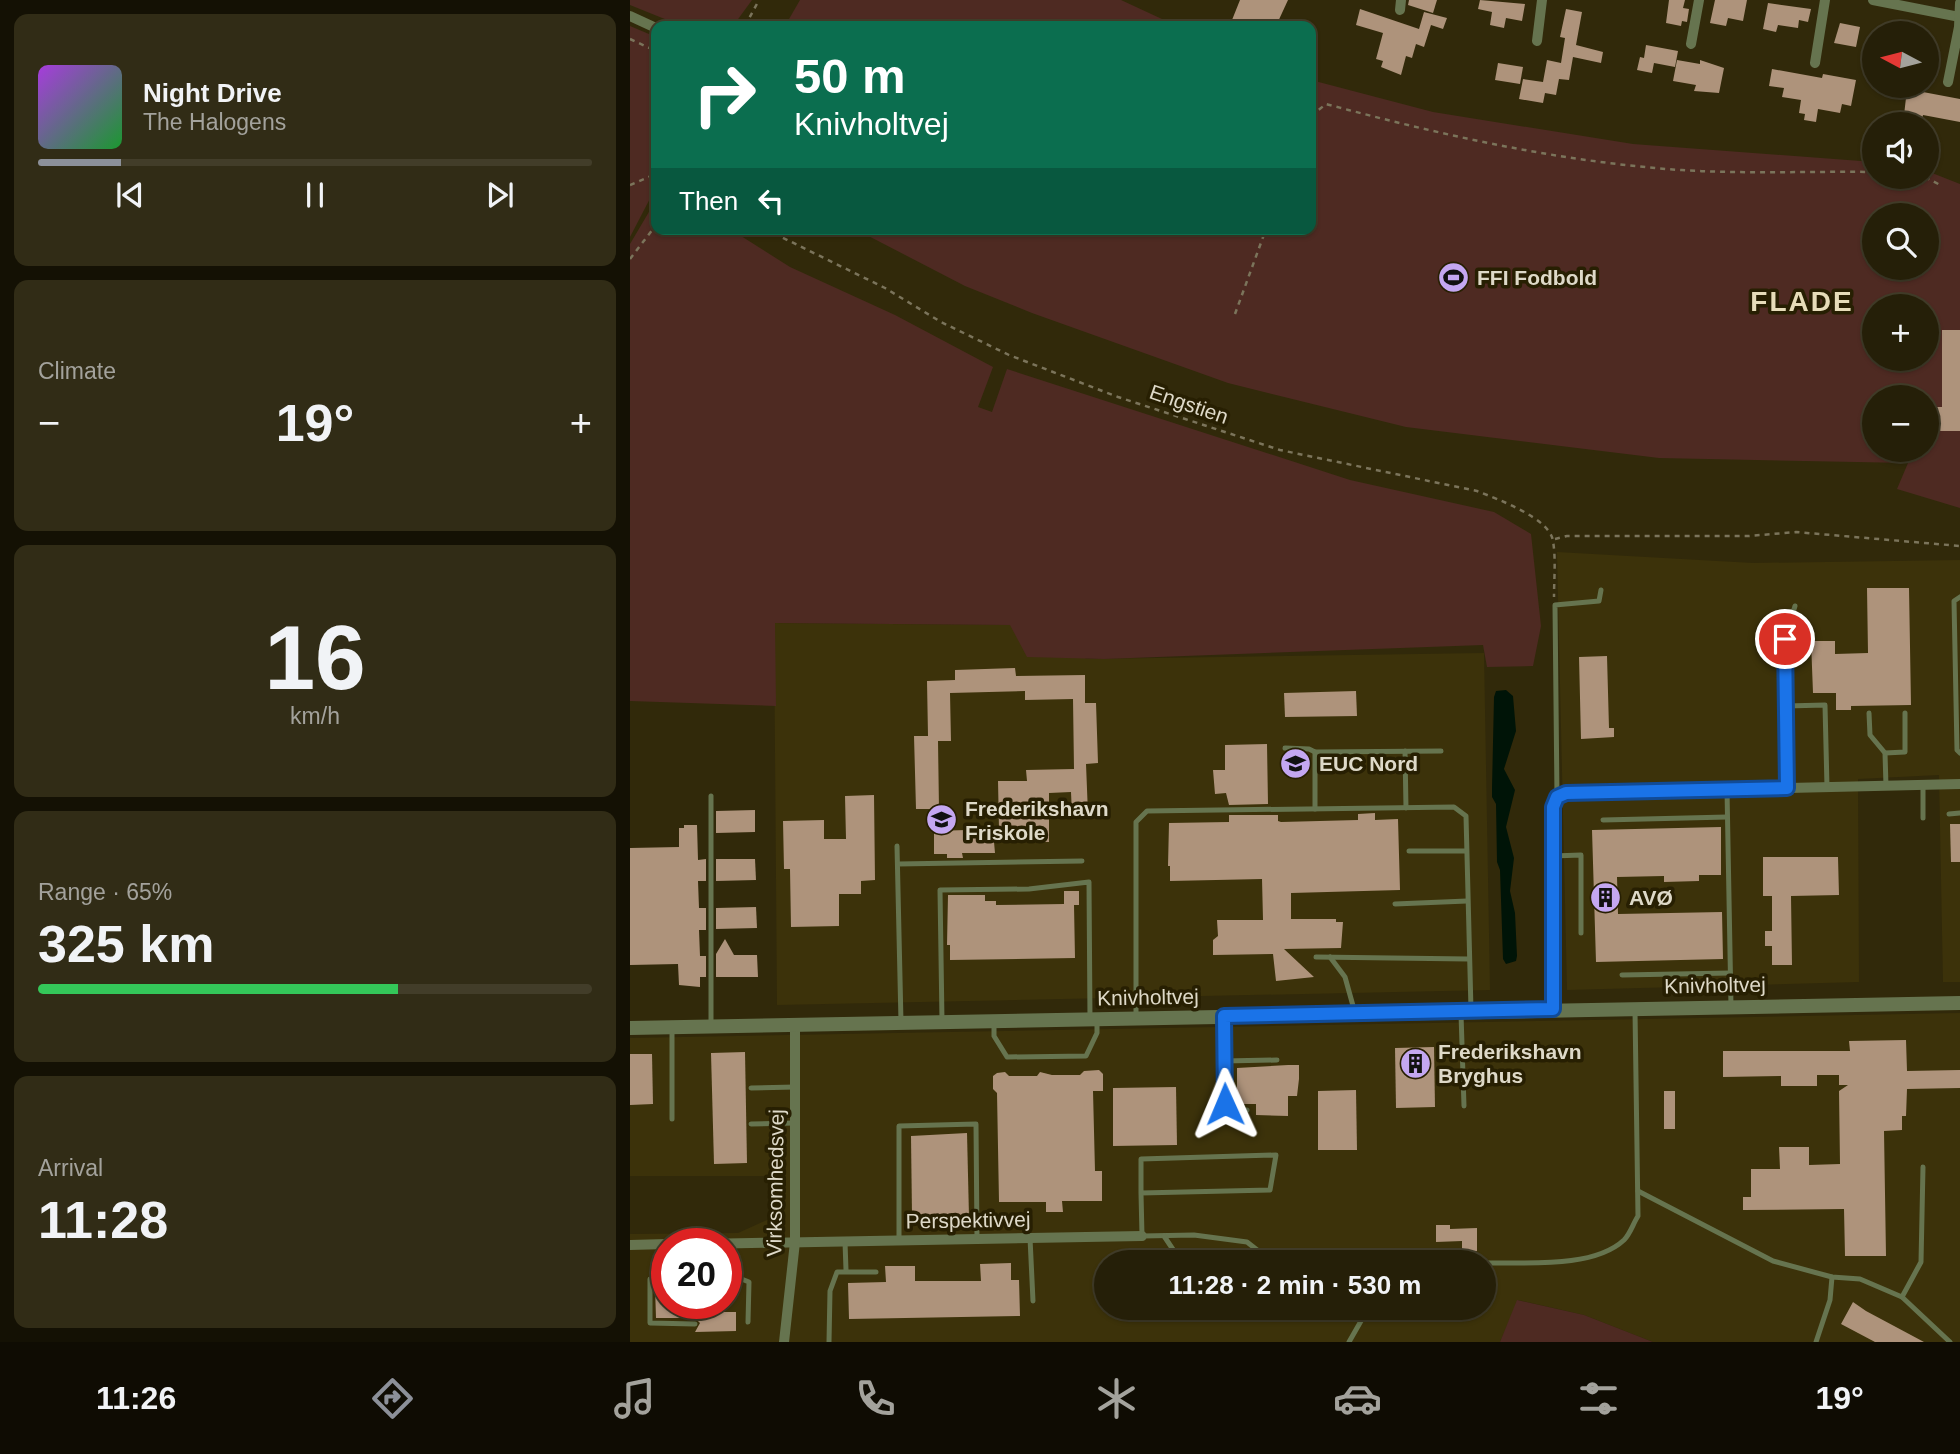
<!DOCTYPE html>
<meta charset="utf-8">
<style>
body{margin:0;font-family:Arial,sans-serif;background:#312c16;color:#f1f3f6;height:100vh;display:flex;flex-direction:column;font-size:26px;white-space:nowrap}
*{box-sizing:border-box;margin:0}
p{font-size:23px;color:#a3a29c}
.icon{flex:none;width:38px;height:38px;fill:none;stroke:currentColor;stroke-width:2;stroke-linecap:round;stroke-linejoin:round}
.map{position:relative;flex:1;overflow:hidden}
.details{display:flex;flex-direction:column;gap:14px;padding:14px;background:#141104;width:630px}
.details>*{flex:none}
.top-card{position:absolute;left:21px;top:21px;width:665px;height:214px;border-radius:14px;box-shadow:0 2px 5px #0004,0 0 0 2px #423d29;background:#0b6e4f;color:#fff;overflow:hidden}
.needle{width:46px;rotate:277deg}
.fabs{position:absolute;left:1232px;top:21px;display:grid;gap:14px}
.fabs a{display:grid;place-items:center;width:77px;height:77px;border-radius:50%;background:#251f08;box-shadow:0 2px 5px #0004,0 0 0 2px #423d29;font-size:35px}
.speed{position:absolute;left:21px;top:1228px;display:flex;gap:14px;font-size:35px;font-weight:700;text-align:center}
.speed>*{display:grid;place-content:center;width:91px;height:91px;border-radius:50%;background:#251f08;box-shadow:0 2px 5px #0004,0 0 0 2px #423d29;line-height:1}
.speed .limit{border:10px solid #d22;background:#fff;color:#111}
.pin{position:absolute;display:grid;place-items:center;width:60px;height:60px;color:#fff;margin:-30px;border:4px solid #fff;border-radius:50%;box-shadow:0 2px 7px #0007}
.me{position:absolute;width:77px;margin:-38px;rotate:359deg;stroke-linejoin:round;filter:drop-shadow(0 0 5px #0008)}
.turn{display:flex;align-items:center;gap:24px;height:147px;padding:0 28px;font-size:32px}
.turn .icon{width:91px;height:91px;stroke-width:2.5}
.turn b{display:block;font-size:49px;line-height:60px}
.then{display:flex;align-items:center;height:66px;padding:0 28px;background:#0003;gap:14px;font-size:26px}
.big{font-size:52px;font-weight:800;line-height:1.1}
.details .tile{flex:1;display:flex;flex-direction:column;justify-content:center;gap:10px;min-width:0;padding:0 24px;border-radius:14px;background:#312c16}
.details .dial{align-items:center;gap:0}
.dial b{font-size:91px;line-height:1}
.song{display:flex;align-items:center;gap:21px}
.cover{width:84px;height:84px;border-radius:10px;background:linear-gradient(135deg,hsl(280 70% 55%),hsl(130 70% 35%))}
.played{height:7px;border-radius:4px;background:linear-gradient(90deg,#8c9099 15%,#423d29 15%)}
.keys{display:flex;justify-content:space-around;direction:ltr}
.heat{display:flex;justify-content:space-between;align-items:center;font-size:38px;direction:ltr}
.charge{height:10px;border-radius:5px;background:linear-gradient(90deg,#34c759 65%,#423d29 0)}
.trip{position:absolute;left:464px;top:1250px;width:402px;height:70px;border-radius:35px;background:#251f08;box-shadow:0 2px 5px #0004,0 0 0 2px #423d29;font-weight:800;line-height:70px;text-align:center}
.tab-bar{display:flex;height:112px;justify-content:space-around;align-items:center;background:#0f0c03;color:#a3a29c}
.tab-bar .icon{width:49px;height:49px}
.tab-bar .current{color:#8c9099}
.tab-bar b{font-size:32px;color:#f1f3f6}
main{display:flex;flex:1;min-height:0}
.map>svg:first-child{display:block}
.built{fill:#3c320a;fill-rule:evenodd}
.green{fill:#4e2a22;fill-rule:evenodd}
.water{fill:#001407}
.building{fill:#ae937b}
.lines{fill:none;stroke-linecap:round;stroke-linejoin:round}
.path{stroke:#7b745b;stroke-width:2.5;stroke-dasharray:5 5;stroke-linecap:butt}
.service{stroke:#66744f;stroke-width:5}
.minor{stroke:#66744f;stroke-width:10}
.tertiary{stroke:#66744f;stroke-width:14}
.route-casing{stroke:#114b97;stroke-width:18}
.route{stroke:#1a73e8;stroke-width:12}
.labels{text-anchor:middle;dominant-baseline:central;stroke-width:7;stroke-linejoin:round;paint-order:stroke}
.poi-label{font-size:21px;font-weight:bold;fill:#ded9c8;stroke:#271f02;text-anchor:start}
.street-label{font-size:21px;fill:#ded9c8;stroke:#271f02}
.district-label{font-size:28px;font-weight:bold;letter-spacing:2px;fill:#e6dcb9;stroke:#271f02}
</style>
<main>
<section class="details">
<div class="tile">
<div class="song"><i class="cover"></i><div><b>Night Drive</b><p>The Halogens</p></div></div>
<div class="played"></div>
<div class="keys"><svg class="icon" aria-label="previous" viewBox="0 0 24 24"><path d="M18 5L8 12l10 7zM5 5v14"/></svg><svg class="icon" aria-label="pause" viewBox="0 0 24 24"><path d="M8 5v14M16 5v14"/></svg><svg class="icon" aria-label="next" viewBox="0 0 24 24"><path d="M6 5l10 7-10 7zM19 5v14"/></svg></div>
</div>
<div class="tile"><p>Climate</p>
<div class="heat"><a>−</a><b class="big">19°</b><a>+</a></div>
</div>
<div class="tile dial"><b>16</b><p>km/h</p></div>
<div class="tile"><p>Range · 65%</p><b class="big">325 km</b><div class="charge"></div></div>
<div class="tile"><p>Arrival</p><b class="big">11:28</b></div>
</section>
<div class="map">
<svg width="1330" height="1342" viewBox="0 0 1330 1342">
<rect width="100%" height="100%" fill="#31290a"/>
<!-- built -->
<g class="built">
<polygon points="927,552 1123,563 1330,560 1330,982 1313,982 1309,775 1228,779 1229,982 937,990"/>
<polygon points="144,623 381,625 457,659 854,653 860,990 147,1005"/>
<path d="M 1330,1013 L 1330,1342 L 1023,1342 L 954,1315 L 888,1300 L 870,1342 L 0,1342 L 0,1234 L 108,1233 L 148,1215 L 150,1176 L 0,1176 L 0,1038 ZM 37,1244 L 96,1244 L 96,1304 L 37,1304 ZM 476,1262 L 854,1262 L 854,1307 L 476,1307 Z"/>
</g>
<!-- green -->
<g class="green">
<polygon points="0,0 122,0 103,26 52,26 0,5"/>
<polygon points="170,0 491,0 547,26 155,26"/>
<polygon points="0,26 26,37 26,187 0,237"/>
<path d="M 681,80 L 803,112 L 1003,144 L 1244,162 L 1244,177 L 1297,177 L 1297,171 L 1330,184 L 1330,508 L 1267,489 L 1278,463 L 1029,458 L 776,427 L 598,383 L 402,313 L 335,286 L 225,229 L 681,229 ZM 1244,215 L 1297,215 L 1297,268 L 1244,268 ZM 1244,306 L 1297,306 L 1297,359 L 1244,359 ZM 1244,397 L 1297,397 L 1297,450 L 1244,450 Z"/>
<polygon points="26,200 26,229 100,229 160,267 265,315 363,367 348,407 362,412 377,369 720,480 864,512 901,534 911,626 903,666 857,667 853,645 474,659 397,657 380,625 145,623 146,706 0,701 0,244"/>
<polygon points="887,1300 954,1315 1023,1342 870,1342"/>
</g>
<!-- water -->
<polygon class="water" points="876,690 883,696 886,731 874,769 885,790 876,827 884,858 880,891 885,913 887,956 886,961 876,964 873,959 870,870 867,862 866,804 862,797 862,788 864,697 866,691"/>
<!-- building -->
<g class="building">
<polygon points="610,0 658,0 646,26 618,26 602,20"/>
<polygon points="779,0 807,0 803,13 778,5"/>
<polygon points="850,0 895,4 892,21 876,18 874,28 860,25 862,12 848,9"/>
<polygon points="1039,0 1055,0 1053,8 1059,9 1057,22 1052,21 1051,26 1036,23"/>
<polygon points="1085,0 1117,0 1113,21 1098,18 1096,26 1080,23"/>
<polygon points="1138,3 1181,9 1178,22 1169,20 1168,28 1148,25 1146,32 1133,29"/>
<polygon points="730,9 789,29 794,12 817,18 813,29 801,25 794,47 786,44 782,58 776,56 771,75 751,67 753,61 746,59 753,33 726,25"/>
<polygon points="936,9 952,12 946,45 973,52 971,63 943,57 939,80 929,79 926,95 915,93 913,103 889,99 893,79 913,82 917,60 931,63 935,38 930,37"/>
<polygon points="1210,23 1230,27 1226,47 1204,43"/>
<polygon points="1265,23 1294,28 1294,33 1263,33"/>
<polygon points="1016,45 1048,51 1045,67 1024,63 1022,73 1007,70 1010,57 1014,58"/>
<polygon points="1047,60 1070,64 1070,60 1094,68 1089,93 1064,91 1066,85 1043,81"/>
<polygon points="868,63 893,67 890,84 865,80"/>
<polygon points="1142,69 1192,78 1193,74 1226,80 1221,106 1212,104 1210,113 1188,109 1186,122 1174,120 1175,114 1169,113 1171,100 1152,97 1154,88 1139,86"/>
<polygon points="1277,89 1330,99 1330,122 1293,115 1291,124 1273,124"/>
<polygon points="1312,330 1330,330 1330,431 1297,431 1297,407 1312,407"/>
<polygon points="1237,588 1279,588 1281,705 1221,706 1221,710 1206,710 1206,693 1183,693 1181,641 1205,641 1205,654 1238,653"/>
<polygon points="977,656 979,728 984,728 984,737 951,739 949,657"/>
<polygon points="385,668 386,676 455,675 455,703 466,703 468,763 456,764 458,814 442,815 441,792 419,793 419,842 364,842 365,853 332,853 333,858 317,858 317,854 304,854 304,831 369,829 368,781 397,781 396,770 444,769 443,699 395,700 395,691 320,693 321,741 308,741 309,809 286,809 284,736 298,736 297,681 325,680 325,670"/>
<polygon points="726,691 727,716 655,717 654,693"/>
<polygon points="637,744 638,804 599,805 596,793 585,794 583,770 595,770 595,745"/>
<polygon points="244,795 245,880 231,881 231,894 209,894 209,926 161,927 160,869 154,869 153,821 194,820 194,839 216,839 215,796"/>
<polygon points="125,810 125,832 86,833 86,811"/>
<polygon points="745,813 745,820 768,819 770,890 661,893 661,919 706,919 706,922 713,922 711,948 654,949 684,977 646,981 643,954 583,955 583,940 588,936 587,920 633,920 632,879 540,881 540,866 538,866 539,823 599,822 599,815 648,815 648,821 651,822 728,820 728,814"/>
<polygon points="1320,824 1330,824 1330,862 1321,862"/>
<polygon points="54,825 67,825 68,860 76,859 76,881 68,881 69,908 76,908 76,930 69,930 70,956 76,956 76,977 70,977 70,987 49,985 48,964 0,965 0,848 49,847 49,828 54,828"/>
<polygon points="1091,827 1091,875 1069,875 1069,881 1034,882 1034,876 987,877 988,914 1092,912 1093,959 966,962 962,830"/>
<polygon points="1133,857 1208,857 1209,895 1161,896 1162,965 1142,965 1142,946 1135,946 1135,931 1142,931 1142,896 1133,896"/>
<polygon points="86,859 125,859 126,880 86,881"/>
<polygon points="434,891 449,891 449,905 444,905 445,958 320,960 320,945 317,945 318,895 355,895 355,901 366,901 366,905 434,904"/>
<polygon points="126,907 127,928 86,929 86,908"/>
<polygon points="95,939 104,955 127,955 128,977 86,977 86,954"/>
<polygon points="1276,1040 1277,1071 1330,1070 1330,1088 1277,1089 1276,1116 1272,1116 1272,1130 1254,1131 1256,1256 1215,1256 1214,1209 1113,1210 1113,1197 1121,1197 1121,1169 1150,1169 1149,1147 1179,1147 1179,1165 1210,1164 1209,1091 1218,1085 1209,1085 1209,1075 1187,1075 1187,1086 1151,1086 1151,1076 1093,1077 1093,1051 1220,1051 1219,1041"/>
<polygon points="804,1047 805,1107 766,1108 765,1048"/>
<polygon points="115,1052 117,1163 84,1164 81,1053"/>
<polygon points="0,1054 22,1054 23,1104 0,1105"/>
<polygon points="658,1065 669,1065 669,1079 667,1096 658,1096 658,1116 626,1115 626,1104 610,1104 610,1097 607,1097 607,1068"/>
<polygon points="469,1070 473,1074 473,1091 463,1091 465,1171 472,1171 472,1201 432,1201 433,1212 416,1212 416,1202 369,1202 367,1093 363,1089 363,1076 367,1073 375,1072 379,1076 407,1076 410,1072 422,1075 450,1075 454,1071"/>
<polygon points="546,1087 547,1145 483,1146 483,1088"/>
<polygon points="726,1090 727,1150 688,1150 688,1091"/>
<rect x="1034" y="1091" width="11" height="38"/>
<polygon points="337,1133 339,1217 282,1216 281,1136"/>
<polygon points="806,1225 820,1225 820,1229 847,1228 847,1251 832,1252 832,1241 806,1242"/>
<polygon points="381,1263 381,1280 389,1280 390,1316 219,1319 218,1283 256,1282 255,1266 285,1266 285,1281 351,1281 350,1264"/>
<polygon points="25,1287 37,1287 37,1304 89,1304 89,1312 106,1312 106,1331 65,1332 70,1323 65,1318 26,1318"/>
<polygon points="1223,1302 1236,1311 1294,1342 1245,1342 1211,1324"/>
</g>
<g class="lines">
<!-- path -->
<g class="path">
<polyline points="115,26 129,0"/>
<polyline points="0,39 26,51"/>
<path d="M 681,116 L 696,104 C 804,133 913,158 1025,168 C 1098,175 1172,171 1244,172"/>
<polyline points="1295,177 1312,186"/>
<polyline points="0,185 26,174"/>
<path d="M 135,229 L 255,288 L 311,322 L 379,355 L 488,397 L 650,450 L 847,491 C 867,499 920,518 923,541 C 926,559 924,579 924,597"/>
<polyline points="0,259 26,225"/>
<polyline points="605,314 636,229"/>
<polyline points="925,539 937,536 1119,536 1166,532 1330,546"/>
</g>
<!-- service -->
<g class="service">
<polyline points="1330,597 1324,601 1327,750 1330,753"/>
<polyline points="1156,706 1195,705 1197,787"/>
<polyline points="1239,713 1240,735 1255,753 1256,786"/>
<polyline points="655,748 679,749 685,752 811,751"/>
<polyline points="775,751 776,808"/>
<polyline points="685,752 685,809"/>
<polyline points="1255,753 1275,752 1275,713"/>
<polyline points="1293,785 1293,818"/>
<polyline points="1157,788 1155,639 1165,606"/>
<polyline points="1097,790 1101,1006"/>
<polyline points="927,797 925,605 969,601 971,590"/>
<polyline points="1319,814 1330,813"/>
<polyline points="973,820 1097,817"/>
<polyline points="267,846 271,1022"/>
<polyline points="779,851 836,851"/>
<polyline points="923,856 951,855 951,933"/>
<polyline points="268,864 452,861"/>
<polyline points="765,904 837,901"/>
<polyline points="686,957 838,959"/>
<polyline points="700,957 715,977 725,1013"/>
<polyline points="992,975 1100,973"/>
<polyline points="831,1014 834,1106"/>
<polyline points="506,1015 506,822 517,811 824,807 836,816 841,1010"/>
<polyline points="594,1017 595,1104 601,1110 617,1110"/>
<polyline points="312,1021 310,890 399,889 459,882 460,1019"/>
<polyline points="364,1024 364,1036 377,1057 456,1056 467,1033 467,1020"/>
<polyline points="81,1025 81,796"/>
<polyline points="594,1061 647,1060"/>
<polyline points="121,1088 165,1087"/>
<polyline points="42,1119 42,1027"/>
<polyline points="121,1124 165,1123"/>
<polyline points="1008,1191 1143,1261 1202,1277 1230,1279 1272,1297 1320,1342"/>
<polyline points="511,1193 511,1159 646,1155 640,1190 511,1193 512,1236 564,1235 617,1242 631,1253 631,1262"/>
<polyline points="534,1236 544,1251 546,1262"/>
<polyline points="400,1238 403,1301"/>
<polyline points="269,1240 269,1126 346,1124 347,1239"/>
<polyline points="215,1242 216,1270"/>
<polyline points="104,1244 104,1276"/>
<path d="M 854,1263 C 894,1262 963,1269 994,1240 C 1000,1234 1003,1224 1008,1216 L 1005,1011"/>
<polyline points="96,1276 104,1276 119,1282 118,1322"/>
<polyline points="37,1278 20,1279 20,1323 65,1324"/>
<polyline points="1272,1297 1291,1262 1293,1167"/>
<polyline points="592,1307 602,1307"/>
<polyline points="199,1342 200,1291 207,1272 246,1272"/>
<polyline points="719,1342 739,1307"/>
<polyline points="1186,1342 1200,1300 1202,1277"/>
</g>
<!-- minor -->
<g class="minor">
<polyline points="1243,0 1330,17"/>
<polyline points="770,10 771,0"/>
<polyline points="0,16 26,28"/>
<polyline points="907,41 912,0"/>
<polyline points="1061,44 1069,0"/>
<polyline points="1185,63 1195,0"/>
<polyline points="1318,82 1329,27 1330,3"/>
<polyline points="923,1009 924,807 927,797 936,793 1330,784"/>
<polyline points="71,1244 512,1236"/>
<polyline points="0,1245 37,1244"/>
<polyline points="154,1342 165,1242 165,1023"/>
</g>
<!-- tertiary -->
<polyline class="tertiary" points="0,1028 1330,1003"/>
</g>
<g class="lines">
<defs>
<polyline id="route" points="595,1104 594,1016 923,1009 923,807 927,797 936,793 1157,788 1155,639"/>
</defs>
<!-- route casing -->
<use href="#route" class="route-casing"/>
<!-- route -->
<use href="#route" class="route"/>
</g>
<!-- icons -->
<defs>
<symbol id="stadium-disc" viewBox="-11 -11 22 22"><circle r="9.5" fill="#c4a7f1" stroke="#271f02"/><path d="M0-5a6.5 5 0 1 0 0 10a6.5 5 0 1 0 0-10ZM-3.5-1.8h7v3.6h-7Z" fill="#111"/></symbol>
<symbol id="university-disc" viewBox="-11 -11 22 22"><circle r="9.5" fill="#c4a7f1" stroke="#271f02"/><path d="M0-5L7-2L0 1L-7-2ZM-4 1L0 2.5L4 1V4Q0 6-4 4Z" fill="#111"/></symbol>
<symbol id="school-disc" viewBox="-11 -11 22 22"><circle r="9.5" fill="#c4a7f1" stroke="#271f02"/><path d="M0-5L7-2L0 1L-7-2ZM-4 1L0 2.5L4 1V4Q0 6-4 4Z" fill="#111"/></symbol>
<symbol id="building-disc" viewBox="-11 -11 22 22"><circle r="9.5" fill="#c4a7f1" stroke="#271f02"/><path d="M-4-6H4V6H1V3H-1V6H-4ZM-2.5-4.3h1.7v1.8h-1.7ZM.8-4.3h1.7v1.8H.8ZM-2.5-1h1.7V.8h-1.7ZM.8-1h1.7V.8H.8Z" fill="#111"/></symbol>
</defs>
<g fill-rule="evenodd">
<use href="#stadium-disc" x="806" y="260" width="35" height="35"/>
<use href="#university-disc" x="648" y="746" width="35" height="35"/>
<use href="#school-disc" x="294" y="802" width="35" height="35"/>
<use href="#building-disc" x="958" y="880" width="35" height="35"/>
<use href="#building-disc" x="768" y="1046" width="35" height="35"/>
</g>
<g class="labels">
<!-- poi labels -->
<g class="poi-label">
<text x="847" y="277">FFI Fodbold</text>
<text x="689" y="763">EUC Nord</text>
<text x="335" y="808">Frederikshavn<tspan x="335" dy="24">Friskole</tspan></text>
<text x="999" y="897">AVØ</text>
<text x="808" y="1051">Frederikshavn<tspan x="808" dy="24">Bryghus</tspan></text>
</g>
<!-- street labels -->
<g class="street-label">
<text transform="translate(559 404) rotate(19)">Engstien</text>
<text transform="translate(1085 985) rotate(-1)">Knivholtvej</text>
<text transform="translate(518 997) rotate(-1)">Knivholtvej</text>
<text transform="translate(145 1183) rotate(-89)">Virksomhedsvej</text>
<text transform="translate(338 1220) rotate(-1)">Perspektivvej</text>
</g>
<!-- district labels -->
<g class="district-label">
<text x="1172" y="301">FLADE</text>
</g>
</g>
</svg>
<div class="fabs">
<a><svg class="needle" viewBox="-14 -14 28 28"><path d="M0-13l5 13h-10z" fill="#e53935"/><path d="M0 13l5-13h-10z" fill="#a3a29c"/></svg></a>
<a><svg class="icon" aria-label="sound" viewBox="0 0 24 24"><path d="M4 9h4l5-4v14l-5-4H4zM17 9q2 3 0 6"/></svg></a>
<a><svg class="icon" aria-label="search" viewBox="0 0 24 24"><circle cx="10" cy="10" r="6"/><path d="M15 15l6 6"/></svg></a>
<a>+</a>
<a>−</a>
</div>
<div class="speed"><div class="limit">20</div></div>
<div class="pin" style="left:1155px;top:639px;background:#d93025"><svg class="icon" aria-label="arrive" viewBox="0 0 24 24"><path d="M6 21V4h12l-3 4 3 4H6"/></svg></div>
<svg class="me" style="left:595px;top:1104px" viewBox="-20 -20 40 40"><path d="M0-17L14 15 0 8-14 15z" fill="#1a73e8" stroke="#fff" stroke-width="4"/></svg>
<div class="trip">11:28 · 2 min · 530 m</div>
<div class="top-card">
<div class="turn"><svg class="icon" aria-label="right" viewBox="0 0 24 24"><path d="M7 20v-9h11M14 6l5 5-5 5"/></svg><div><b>50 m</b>Knivholtvej</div></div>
<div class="then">Then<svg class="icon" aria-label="left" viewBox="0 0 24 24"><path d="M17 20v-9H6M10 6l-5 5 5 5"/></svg></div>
</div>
</div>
</main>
<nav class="tab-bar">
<b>11:26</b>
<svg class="icon current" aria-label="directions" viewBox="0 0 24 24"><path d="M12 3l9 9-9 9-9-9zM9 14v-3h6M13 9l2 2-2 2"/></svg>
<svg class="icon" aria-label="music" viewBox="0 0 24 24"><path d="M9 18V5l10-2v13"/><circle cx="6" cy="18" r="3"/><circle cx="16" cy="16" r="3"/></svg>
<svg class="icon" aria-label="phone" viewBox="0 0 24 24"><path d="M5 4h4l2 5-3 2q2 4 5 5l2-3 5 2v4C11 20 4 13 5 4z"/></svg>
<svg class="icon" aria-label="climate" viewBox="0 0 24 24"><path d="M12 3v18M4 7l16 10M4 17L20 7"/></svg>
<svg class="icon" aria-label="car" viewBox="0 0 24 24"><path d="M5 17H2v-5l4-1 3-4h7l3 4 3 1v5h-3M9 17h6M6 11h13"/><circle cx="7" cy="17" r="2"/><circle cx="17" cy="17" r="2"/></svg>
<svg class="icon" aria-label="filters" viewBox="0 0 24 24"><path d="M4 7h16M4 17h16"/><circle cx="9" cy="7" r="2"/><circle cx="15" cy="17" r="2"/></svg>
<b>19°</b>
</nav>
